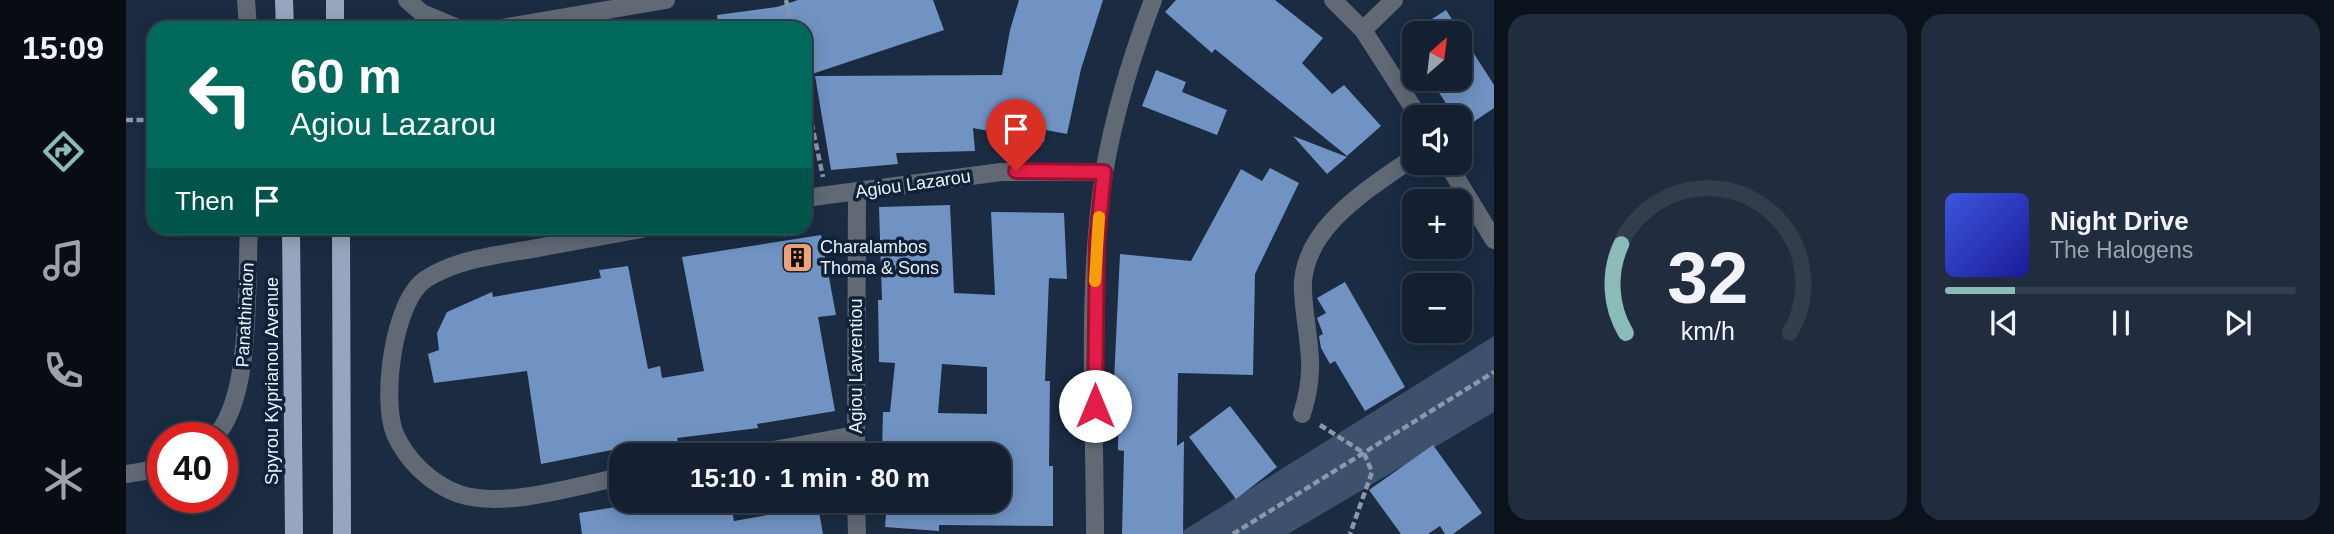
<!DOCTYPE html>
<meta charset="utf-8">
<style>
body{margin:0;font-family:Arial,sans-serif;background:#212d3e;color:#f1f3f6;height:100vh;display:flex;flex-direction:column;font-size:26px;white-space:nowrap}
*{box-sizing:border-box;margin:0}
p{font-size:23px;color:#9da3ac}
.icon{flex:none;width:38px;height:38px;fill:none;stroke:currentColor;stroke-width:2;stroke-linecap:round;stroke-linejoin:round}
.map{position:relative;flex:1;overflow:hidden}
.sheet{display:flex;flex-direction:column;gap:14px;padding:14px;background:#0b121c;width:840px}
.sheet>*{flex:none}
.banner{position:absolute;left:21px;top:21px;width:665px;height:214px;border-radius:21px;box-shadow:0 4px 18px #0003,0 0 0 2px #333e4d;background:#00695c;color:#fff;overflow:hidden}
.needle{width:46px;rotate:28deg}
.tools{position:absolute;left:1276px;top:21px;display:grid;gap:14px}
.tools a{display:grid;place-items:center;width:70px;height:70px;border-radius:14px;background:#142032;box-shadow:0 4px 18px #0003,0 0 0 2px #333e4d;font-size:35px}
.speed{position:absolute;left:21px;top:422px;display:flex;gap:14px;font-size:35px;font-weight:700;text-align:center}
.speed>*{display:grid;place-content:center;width:91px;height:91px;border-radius:50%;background:#142032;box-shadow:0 4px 18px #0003,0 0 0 2px #333e4d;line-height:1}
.speed .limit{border:10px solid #d22;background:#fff;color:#111}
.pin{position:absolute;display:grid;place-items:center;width:60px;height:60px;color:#fff;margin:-72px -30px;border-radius:50% 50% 50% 0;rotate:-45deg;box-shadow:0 0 7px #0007}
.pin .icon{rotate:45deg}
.me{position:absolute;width:77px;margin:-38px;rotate:0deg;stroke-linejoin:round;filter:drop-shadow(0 0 5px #0008)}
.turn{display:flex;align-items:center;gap:24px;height:147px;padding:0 28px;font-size:32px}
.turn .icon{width:91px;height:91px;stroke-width:2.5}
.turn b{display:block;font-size:49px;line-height:60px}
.then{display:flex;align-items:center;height:66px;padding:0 28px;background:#0003;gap:14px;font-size:26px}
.sheet .card{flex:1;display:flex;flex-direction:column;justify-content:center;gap:10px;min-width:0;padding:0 24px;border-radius:21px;background:#212d3e}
.sheet .dial{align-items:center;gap:0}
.dial svg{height:182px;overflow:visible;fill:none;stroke:#333e4d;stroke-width:7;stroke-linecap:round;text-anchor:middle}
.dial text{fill:#f1f3f6;stroke:none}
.song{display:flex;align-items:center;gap:21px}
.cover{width:84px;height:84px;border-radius:10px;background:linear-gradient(135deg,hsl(230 70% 55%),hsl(240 70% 35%))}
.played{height:7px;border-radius:4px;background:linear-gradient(90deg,#8bbbb9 20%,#333e4d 20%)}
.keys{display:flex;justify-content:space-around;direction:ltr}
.sheet .tiles{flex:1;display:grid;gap:14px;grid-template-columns:repeat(2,1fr)}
.trip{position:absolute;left:483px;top:443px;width:402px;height:70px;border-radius:21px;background:#142032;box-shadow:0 4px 18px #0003,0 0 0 2px #333e4d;font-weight:700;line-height:70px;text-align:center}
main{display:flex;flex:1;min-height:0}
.dock{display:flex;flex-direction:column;width:126px;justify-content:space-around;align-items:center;background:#080d14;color:#9da3ac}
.dock .icon{width:49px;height:49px}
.dock .on{color:#8bbbb9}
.dock b{font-size:32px;color:#f1f3f6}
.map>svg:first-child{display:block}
.green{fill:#3d516c}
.building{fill:#7093c3;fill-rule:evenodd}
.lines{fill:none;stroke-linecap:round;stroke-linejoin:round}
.path{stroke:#8b98a9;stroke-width:4.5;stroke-dasharray:7 3.5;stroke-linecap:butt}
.minor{stroke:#606974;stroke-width:18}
.major{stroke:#95a6be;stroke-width:18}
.route-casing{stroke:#92132f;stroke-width:18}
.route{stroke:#e11d48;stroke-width:12}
.slow{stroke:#f59e0b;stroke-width:12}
.labels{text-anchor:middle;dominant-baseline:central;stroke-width:7;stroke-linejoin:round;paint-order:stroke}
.street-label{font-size:18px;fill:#eaf3ff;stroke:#112137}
.poi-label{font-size:18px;fill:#eaf3ff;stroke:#112137;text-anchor:start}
</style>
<main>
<nav class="dock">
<b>15:09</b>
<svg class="icon on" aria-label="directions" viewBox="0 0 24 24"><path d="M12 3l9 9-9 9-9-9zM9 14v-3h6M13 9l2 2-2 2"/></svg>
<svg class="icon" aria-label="music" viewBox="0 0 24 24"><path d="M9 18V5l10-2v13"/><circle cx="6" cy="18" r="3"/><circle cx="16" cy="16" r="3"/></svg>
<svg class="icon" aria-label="phone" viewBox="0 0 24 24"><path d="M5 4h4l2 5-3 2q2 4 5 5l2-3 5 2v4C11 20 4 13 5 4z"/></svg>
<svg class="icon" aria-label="climate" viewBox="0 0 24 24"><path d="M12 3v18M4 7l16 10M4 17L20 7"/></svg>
</nav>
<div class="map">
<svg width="1368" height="534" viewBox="0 0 1368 534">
<rect width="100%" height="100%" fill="#1a2b42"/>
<!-- green -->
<polygon class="green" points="1368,336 1368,412 1162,534 1052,534"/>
<!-- building -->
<g class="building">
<polygon points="672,0 807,0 818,30 686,74 679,55 679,28 592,28 591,15 651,7"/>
<polygon points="893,0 977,0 955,69 941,134 920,130 918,142 847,128 849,151 770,153 772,164 705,170 689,76 876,75 884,30"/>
<polygon points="1050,0 1149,0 1197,38 1176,63 1206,94 1218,85 1255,126 1221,156 1089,49 1086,53 1039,12"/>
<polygon points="1320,10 1368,85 1368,108 1334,131 1334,117 1329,117 1304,79 1334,79 1334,33 1284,33"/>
<polygon points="1030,70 1060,82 1056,92 1101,110 1091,135 1016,106"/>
<polygon points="1167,136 1221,157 1201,174"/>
<polygon points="1144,168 1173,183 1129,274 1127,375 1052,373 1051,446 1058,441 1057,534 996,534 998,451 992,450 993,381 988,381 994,254 1065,261 1115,169 1136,181"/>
<path d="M 824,205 L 828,293 L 869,295 L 865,212 L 938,213 L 941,279 L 923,278 L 919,381 L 924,381 L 923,466 L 927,466 L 927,526 L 813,525 L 813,531 L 759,527 L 761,500 L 873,500 L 873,447 L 832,446 L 832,451 L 756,449 L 757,412 L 764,412 L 769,363 L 753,362 L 752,300 L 756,300 L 753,207 ZM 816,364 L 861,367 L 861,414 L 812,413 Z"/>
<polygon points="695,235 710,315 692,317 709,411 631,424 632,428 551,438 552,441 497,453 496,448 415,464 401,371 308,383 302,354 313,350 311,333 321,312 366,292 367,297 475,278 473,270 502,266 522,369 534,366 536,378 578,371 556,257"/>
<polygon points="1219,282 1279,387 1239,411 1209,361 1204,364 1195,348 1193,336 1197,334 1191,318 1200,313 1191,298"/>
<polygon points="1104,406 1151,467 1110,499 1063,437"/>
<polygon points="1307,445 1356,513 1327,534 1319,534 1314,526 1302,534 1275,534 1243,490"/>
<polygon points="551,500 604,500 608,521 692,506 697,534 456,534 453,513 526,501 526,505"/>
</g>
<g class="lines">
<!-- path -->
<g class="path">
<polyline points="660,0 666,28"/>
<polyline points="679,92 697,177"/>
<polyline points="0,120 28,120"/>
<polyline points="1194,425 1238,453 1246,472 1224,534"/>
<polyline points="1107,534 1368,372"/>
</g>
<!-- minor -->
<g class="minor">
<polyline points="120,0 122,28"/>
<polyline points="281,0 296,13 332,28"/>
<polyline points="1207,0 1237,30 1293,117"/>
<polyline points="375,28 540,0"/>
<polyline points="1237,30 1268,0"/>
<polyline points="1321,163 1368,240"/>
<polyline points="679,198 875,172 978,172"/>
<path d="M 1176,414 C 1192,364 1180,341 1177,292 C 1173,229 1244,188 1288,157"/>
<path d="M 87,438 C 127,403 120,279 123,228"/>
<polyline points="620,455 729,435"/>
<polyline points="730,455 731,192"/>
<polyline points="0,474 37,468"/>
<path d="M 495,477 C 448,486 379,509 333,494 C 305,484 281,461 269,434 C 255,401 267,300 300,279 C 331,259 370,255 406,249 C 445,242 483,235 521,228"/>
<polyline points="730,500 731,534"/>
<path d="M 969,534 C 969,415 960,292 978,173 C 988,115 1006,55 1027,0"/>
</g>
<!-- major -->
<g class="major">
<polyline points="158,0 159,28"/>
<polyline points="209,0 209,28"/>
<polyline points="165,228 168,534"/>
<polyline points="215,228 216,534"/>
</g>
</g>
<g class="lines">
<defs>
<polyline id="route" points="890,171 978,172 971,241 969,406"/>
</defs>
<!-- route casing -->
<use href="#route" class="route-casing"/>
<!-- route -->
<use href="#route" class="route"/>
<!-- slow -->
<polyline class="slow" points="969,281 973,217"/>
</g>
<!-- icons -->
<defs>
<symbol id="building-square" viewBox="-11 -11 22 22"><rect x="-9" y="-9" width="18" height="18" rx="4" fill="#f1a17b" stroke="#112137"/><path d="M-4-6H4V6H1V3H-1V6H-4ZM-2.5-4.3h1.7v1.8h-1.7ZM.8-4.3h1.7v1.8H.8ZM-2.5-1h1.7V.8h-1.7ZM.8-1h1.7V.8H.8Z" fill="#111"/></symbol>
</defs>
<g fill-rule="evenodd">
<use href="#building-square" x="654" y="240" width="35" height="35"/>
</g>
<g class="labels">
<!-- street labels -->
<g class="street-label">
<text transform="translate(787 184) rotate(-8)">Agiou Lazarou</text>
<text transform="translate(119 315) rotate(-87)">Panathinaion</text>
<text transform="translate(730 366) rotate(-90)">Agiou Lavrentiou</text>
<text transform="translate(146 381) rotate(-90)">Spyrou Kyprianou Avenue</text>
</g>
<!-- poi labels -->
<g class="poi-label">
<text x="694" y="247">Charalambos<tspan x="694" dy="21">Thoma &amp; Sons</tspan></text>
</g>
</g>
</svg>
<div class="tools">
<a><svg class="needle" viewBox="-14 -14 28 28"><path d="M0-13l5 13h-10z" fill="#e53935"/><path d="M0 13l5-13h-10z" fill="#9da3ac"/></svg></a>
<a><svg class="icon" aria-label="sound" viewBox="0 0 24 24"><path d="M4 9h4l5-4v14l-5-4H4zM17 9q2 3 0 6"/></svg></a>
<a>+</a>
<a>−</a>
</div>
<div class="speed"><div class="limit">40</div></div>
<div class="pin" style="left:890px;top:171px;background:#d93025"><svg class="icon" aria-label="arrive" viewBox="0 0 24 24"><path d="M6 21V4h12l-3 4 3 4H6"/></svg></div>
<svg class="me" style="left:969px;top:406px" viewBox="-20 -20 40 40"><circle r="19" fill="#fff"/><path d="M0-13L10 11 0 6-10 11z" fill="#e11d48"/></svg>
<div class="trip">15:10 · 1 min · 80 m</div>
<div class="banner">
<div class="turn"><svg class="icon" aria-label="left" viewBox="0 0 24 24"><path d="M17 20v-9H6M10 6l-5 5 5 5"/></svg><div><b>60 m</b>Agiou Lazarou</div></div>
<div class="then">Then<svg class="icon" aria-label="arrive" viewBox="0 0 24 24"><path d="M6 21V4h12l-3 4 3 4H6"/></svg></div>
</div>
</div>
<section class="sheet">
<div class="tiles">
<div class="card dial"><svg viewBox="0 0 100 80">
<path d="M14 69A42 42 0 1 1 86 69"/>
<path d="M14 69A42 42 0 0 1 12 30" stroke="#8bbbb9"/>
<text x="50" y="56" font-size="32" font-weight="700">32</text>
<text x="50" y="72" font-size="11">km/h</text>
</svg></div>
<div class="card">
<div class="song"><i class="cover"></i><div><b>Night Drive</b><p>The Halogens</p></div></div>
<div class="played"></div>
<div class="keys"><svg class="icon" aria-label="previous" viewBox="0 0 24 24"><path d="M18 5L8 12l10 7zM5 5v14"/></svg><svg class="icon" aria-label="pause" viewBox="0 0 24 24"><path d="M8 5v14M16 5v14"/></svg><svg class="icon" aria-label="next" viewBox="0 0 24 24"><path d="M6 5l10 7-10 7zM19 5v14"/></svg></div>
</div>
</div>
</section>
</main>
